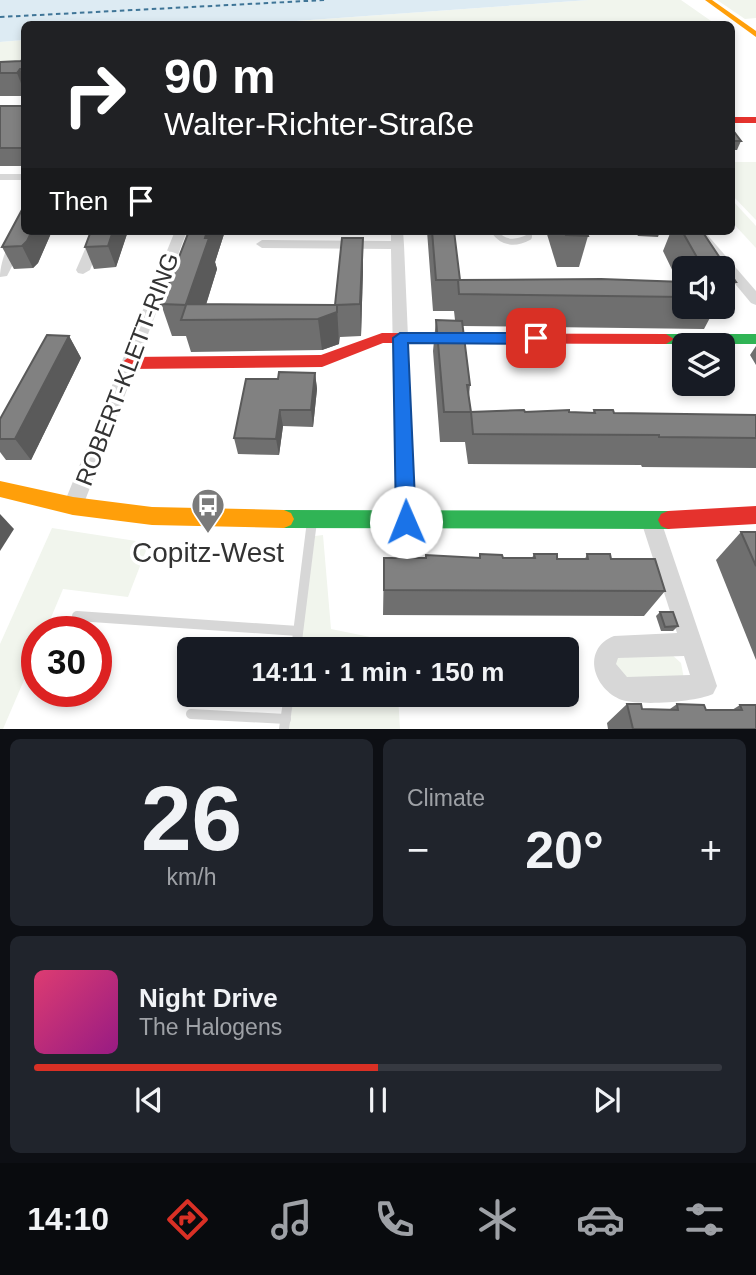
<!DOCTYPE html>
<meta charset="utf-8">
<style>
body{margin:0;font-family:Helvetica,sans-serif;background:#20242c;color:#f1f3f6;height:100vh;display:flex;flex-direction:column;font-size:26px;white-space:nowrap}
*{box-sizing:border-box;margin:0}
p{font-size:23px;color:#9ea1a6}
.icon{flex:none;width:38px;height:38px;fill:none;stroke:currentColor;stroke-width:2;stroke-linecap:round;stroke-linejoin:round}
.map{position:relative;height:729px;overflow:hidden}
.side{display:flex;flex-direction:column;gap:10px;padding:10px;background:#0d0f14;flex:1}
.side>*{flex:none}
.hud{position:absolute;left:21px;top:21px;width:714px;height:214px;border-radius:10px;box-shadow:0 4px 10px #0003;background:#202124;color:#fff;overflow:hidden}
.buttons{position:absolute;left:672px;top:256px;display:grid;gap:14px}
.buttons a{display:grid;place-items:center;width:63px;height:63px;border-radius:10px;background:#171b24;box-shadow:0 4px 10px #0003;font-size:35px}
.speed{position:absolute;left:21px;top:616px;display:flex;gap:14px;font-size:35px;font-weight:700;text-align:center}
.speed>*{display:grid;place-content:center;width:91px;height:91px;border-radius:50%;background:#171b24;box-shadow:0 4px 10px #0003;line-height:1}
.speed .limit{border:10px solid #d22;background:#fff;color:#111}
.pin{position:absolute;display:grid;place-items:center;width:60px;height:60px;color:#fff;margin:-30px;border-radius:14px;box-shadow:0 4px 10px #0006}
.me{position:absolute;width:77px;margin:-38px;rotate:359deg;stroke-linejoin:round;filter:drop-shadow(0 0 5px #0008)}
.turn{display:flex;align-items:center;gap:24px;height:147px;padding:0 28px;font-size:32px}
.turn .icon{width:91px;height:91px;stroke-width:2.5}
.turn b{display:block;font-size:49px;line-height:60px}
.then{display:flex;align-items:center;height:66px;padding:0 28px;background:#0003;gap:14px;font-size:26px}
.big{font-size:52px;font-weight:800;line-height:1.1}
.side .card{flex:1;display:flex;flex-direction:column;justify-content:center;gap:10px;min-width:0;padding:0 24px;border-radius:10px;background:#20242c}
.side .dial{align-items:center;gap:0}
.dial b{font-size:91px;line-height:1}
.song{display:flex;align-items:center;gap:21px}
.cover{width:84px;height:84px;border-radius:10px;background:linear-gradient(135deg,hsl(340 70% 55%),hsl(310 70% 35%))}
.played{height:7px;border-radius:4px;background:linear-gradient(90deg,#d93025 50%,#363941 50%)}
.keys{display:flex;justify-content:space-around;direction:ltr}
.heat{display:flex;justify-content:space-between;align-items:center;font-size:38px;direction:ltr}
.side .tiles{flex:1;display:grid;gap:10px;grid-template-columns:1fr 1fr}
.card:last-child{grid-column:span 2}
.trip{position:absolute;left:177px;top:637px;width:402px;height:70px;border-radius:10px;background:#171b24;box-shadow:0 4px 10px #0003;font-weight:800;line-height:70px;text-align:center}
.dock{display:flex;height:112px;justify-content:space-around;align-items:center;background:#090b0e;color:#9ea1a6}
.dock .icon{width:49px;height:49px}
.dock .current{color:#d93025}
.dock b{font-size:32px;color:#f1f3f6}
.map>svg:first-child{display:block}
.green{fill:#f1f5ed}
.water{fill:#ddebf3}
.lines{fill:none;stroke-linecap:round;stroke-linejoin:round}
.ferry{stroke:#3f7597;stroke-width:2;stroke-dasharray:4.5 3.5;stroke-linecap:butt}
.lane-far1{stroke:#d7d7d7;stroke-width:6}
.lane{stroke:#d7d7d7;stroke-width:10}
.street{fill:#d7d7d7;fill-rule:evenodd}
.fast{fill:#30b455;fill-rule:evenodd}
.slow{fill:#ff9f0a;fill-rule:evenodd}
.jam{fill:#e5322d;fill-rule:evenodd}
.wall{fill:#6f6f6f}
.shaded-wall{fill:#5a5a5a}
.building{fill:#818181;stroke:#5a5a5a;stroke-width:2}
.route{fill:#1a73e8;stroke:#114b97;stroke-width:2}
.labels{text-anchor:middle;dominant-baseline:central;stroke-width:7;stroke-linejoin:round;paint-order:stroke}
.street-label{font-size:24px;fill:#333;stroke:#fff}
.near-poi-label{font-size:28px;fill:#333;stroke:#fff}
</style>
<div class="map">
<svg width="756" height="729" viewBox="0 0 756 729">
<rect width="100%" height="100%" fill="#fff"/>
<!-- green -->
<g class="green">
<polygon points="589,0 681,0 714,23 254,24"/>
<polygon points="717,0 756,0 756,18 745,19"/>
<polygon points="24,40 24,63 0,64 0,42"/>
<polygon points="732,162 756,162 756,220 732,195"/>
<polygon points="732,200 756,226 756,248 732,222"/>
<polygon points="52,528 149,543 128,597 63,589 45,632 37,632 37,650 3,729 0,729 0,644"/>
<polygon points="323,535 331,629 395,642 396,649 300,649 315,536"/>
<polygon points="671,654 681,663 684,679 631,684 615,670 614,658"/>
<polygon points="294,695 398,695 400,729 289,729"/>
</g>
<!-- water -->
<polygon class="water" points="0,0 589,0 254,24 24,24 24,40 0,42"/>
<g class="lines">
<!-- ferry -->
<polyline class="ferry" points="0,17 325,0"/>
<!-- lane-far1 -->
<path class="lane-far1" d="M 494,231 C 503,244 516,244 529,237 L 529,231"/>
<!-- lane -->
<g class="lane">
<polyline points="77,616 298,631"/>
<polyline points="296,649 312,521"/>
<polyline points="191,714 286,719"/>
<polyline points="284,729 289,695"/>
</g>
<!-- street -->
<g class="street">
<rect x="0" y="174" width="24" height="6"/>
<path d="M 24,227 L 24,231 L 30,231 L 7,276 L 0,277 C 0,262 10,233 24,227 Z"/>
<polygon points="93,231 105,231 90,270 83,274 78,273 76,270"/>
<polygon points="175,231 187,231 83,506 80,512 73,515 66,512 63,506"/>
<polygon points="391,231 403,231 404,245 416,521 413,527 406,530 399,527 396,521 391,249 262,248 256,244 262,240 391,241"/>
<polygon points="691,231 704,231 756,291 756,305 751,303"/>
<path d="M 651,512 L 658,515 L 661,521 L 717,686 L 713,694 C 695,702 642,706 622,700 C 593,689 581,649 614,636 L 677,633 L 641,521 L 644,515 ZM 684,656 L 690,675 L 627,677 L 616,664 L 618,658 Z"/>
</g>
<!-- fast -->
<g class="fast">
<polygon points="666,334 756,334 756,344 666,344 658,339"/>
<polygon points="284,510 668,511 675,514 678,520 675,526 668,529 284,528 277,525 274,519 277,513"/>
</g>
<!-- slow -->
<g class="slow">
<polygon points="705,0 712,0 756,31 756,37"/>
<polygon points="0,481 73,497 152,507 284,510 291,513 294,519 291,525 284,528 152,525 73,515 0,497"/>
</g>
<!-- jam -->
<g class="jam">
<rect x="732" y="117" width="24" height="6"/>
<polygon points="382,333 666,334 674,339 666,344 383,343 322,367 129,369 121,363 129,357 321,355"/>
<polygon points="756,506 756,524 668,529 661,526 658,520 661,514 668,511"/>
</g>
</g>
<!-- wall -->
<g class="wall">
<polygon points="24,58 24,96 0,96 0,62 21,61"/>
<rect x="0" y="106" width="24" height="60"/>
<polygon points="732,129 741,141 737,150 732,150"/>
<polygon points="24,231 52,231 38,263 33,268 14,269 2,247"/>
<polygon points="91,231 128,231 116,267 94,269 85,247"/>
<polygon points="186,231 225,231 215,262 217,269 206,305 335,305 363,269 361,336 340,337 339,344 322,350 191,352 186,336 172,336 161,304 187,235"/>
<polygon points="255,231 322,231 321,235 255,235"/>
<polygon points="427,231 454,231 460,280 678,282 663,251 671,231 702,231 736,282 723,306 723,268 684,268 684,306 722,306 718,314 712,314 704,329 463,326 470,385 469,396 471,412 593,413 594,410 614,413 756,415 756,468 642,467 641,465 468,464 465,442 440,442 433,351 436,320 455,320 454,311 433,311"/>
<polygon points="546,231 586,231 588,236 579,267 557,267"/>
<polygon points="635,231 660,231 658,237 638,236"/>
<polygon points="69,336 81,358 31,460 6,460 0,452 0,419"/>
<polygon points="756,346 756,365 750,355"/>
<polygon points="315,373 317,389 313,427 283,426 279,455 238,454 234,438 278,379"/>
<polygon points="741,532 756,532 756,660 716,560"/>
<polygon points="480,554 503,558 532,558 534,554 557,559 585,559 587,554 611,559 665,591 644,616 383,615 384,558 479,558"/>
<polygon points="660,612 678,626 673,631 661,631 656,616"/>
<polygon points="627,704 642,709 670,709 677,704 706,710 732,710 740,705 756,729 608,729 607,723"/>
</g>
<!-- shaded-wall -->
<g class="shaded-wall">
<polygon points="20,69 24,79 24,91 17,73"/>
<polygon points="32,231 52,231 38,263 33,268 22,246"/>
<polygon points="113,231 128,231 116,267 108,246"/>
<polygon points="207,231 225,231 215,262 217,269 201,320 186,304"/>
<polygon points="363,238 363,269 361,336 360,304"/>
<polygon points="337,305 339,344 322,350 318,319"/>
<polygon points="69,336 81,358 31,460 15,439"/>
<polygon points="315,373 317,389 313,427 311,410"/>
<polygon points="280,410 283,426 279,455 276,439"/>
<polygon points="0,514 14,529 0,551"/>
</g>
<!-- building -->
<g class="building">
<polygon points="24,58 24,69 20,69 17,73 0,73 0,62 21,61"/>
<rect x="0" y="106" width="24" height="42"/>
<polygon points="732,129 741,141 732,141"/>
<polygon points="24,206 24,231 32,231 27,241 22,246 2,247"/>
<polygon points="91,231 113,231 108,246 85,247"/>
<polygon points="189,231 207,231 205,238 209,238 186,304 335,305 342,238 363,238 360,304 337,305 337,312 318,319 181,320 186,305 161,304"/>
<polygon points="432,231 454,231 460,280 436,280"/>
<polygon points="564,231 586,231 588,236 566,235"/>
<polygon points="682,231 702,231 736,282 723,282 723,268 703,268"/>
<polygon points="601,279 684,282 684,297 459,294 458,280"/>
<polygon points="436,320 462,321 470,385 467,385 471,412 444,412"/>
<polygon points="47,335 69,336 15,439 0,439 0,419"/>
<polygon points="279,372 315,373 311,410 280,410 276,439 234,438 246,379 278,379"/>
<polygon points="524,410 525,412 569,410 569,412 595,413 594,410 613,410 614,413 756,415 756,438 659,437 659,435 473,434 471,412"/>
<polygon points="741,532 756,532 756,566"/>
<polygon points="480,554 502,555 503,558 535,558 534,554 557,554 557,559 588,559 587,554 610,554 611,559 655,559 665,591 384,590 384,558 426,558 426,555 480,558"/>
<polygon points="660,612 673,612 678,626 665,627"/>
<polygon points="627,704 641,704 642,709 678,710 677,704 704,705 706,710 742,710 740,705 756,705 756,729 633,729"/>
</g>
<!-- route -->
<polygon class="route" points="400,333 536,333 544,338 536,344 408,343 416,522 413,528 406,531 399,528 396,522 393,338"/>
<!-- icons -->
<defs>
<symbol id="bus-pin" viewBox="-11 -11 22 30"><path d="M0 17L-7.5 6A9.5 9.5 0 1 1 7.5 6Z" fill="#7a7a7a" stroke="#fff"/><path d="M-5-6H5V4H4V6H2V4H-2V6H-4V4H-5ZM-3.5-4V0h7V-4ZM-3.5 1.2v1.5H-2V1.2ZM2 1.2v1.5H3.5V1.2Z" fill="#fff"/></symbol>
</defs>
<g fill-rule="evenodd">
<use href="#bus-pin" x="189" y="486" width="38" height="52"/>
</g>
<g class="labels">
<!-- street labels -->
<g class="street-label">
<text transform="translate(127 369) rotate(-69)">ROBERT-KLETT-RING</text>
</g>
<!-- near-poi labels -->
<g class="near-poi-label">
<text x="208" y="552">Copitz-West</text>
</g>
</g>
</svg>
<div class="buttons">
<a><svg class="icon" aria-label="sound" viewBox="0 0 24 24"><path d="M4 9h4l5-4v14l-5-4H4zM17 9q2 3 0 6"/></svg></a>
<a><svg class="icon" aria-label="layers" viewBox="0 0 24 24"><path d="M12 4l9 5-9 5-9-5zM3 14l9 5 9-5"/></svg></a>
</div>
<div class="speed"><div class="limit">30</div></div>
<div class="pin" style="left:536px;top:338px;background:#d93025"><svg class="icon" aria-label="arrive" viewBox="0 0 24 24"><path d="M6 21V4h12l-3 4 3 4H6"/></svg></div>
<svg class="me" style="left:406px;top:522px" viewBox="-20 -20 40 40"><circle r="19" fill="#fff"/><path d="M0-13L10 11 0 6-10 11z" fill="#1a73e8"/></svg>
<div class="trip">14:11 · 1 min · 150 m</div>
<div class="hud">
<div class="turn"><svg class="icon" aria-label="right" viewBox="0 0 24 24"><path d="M7 20v-9h11M14 6l5 5-5 5"/></svg><div><b>90 m</b>Walter-Richter-Straße</div></div>
<div class="then">Then<svg class="icon" aria-label="arrive" viewBox="0 0 24 24"><path d="M6 21V4h12l-3 4 3 4H6"/></svg></div>
</div>
</div>
<section class="side">
<div class="tiles">
<div class="card dial"><b>26</b><p>km/h</p></div>
<div class="card"><p>Climate</p>
<div class="heat"><a>−</a><b class="big">20°</b><a>+</a></div>
</div>
<div class="card">
<div class="song"><i class="cover"></i><div><b>Night Drive</b><p>The Halogens</p></div></div>
<div class="played"></div>
<div class="keys"><svg class="icon" aria-label="previous" viewBox="0 0 24 24"><path d="M18 5L8 12l10 7zM5 5v14"/></svg><svg class="icon" aria-label="pause" viewBox="0 0 24 24"><path d="M8 5v14M16 5v14"/></svg><svg class="icon" aria-label="next" viewBox="0 0 24 24"><path d="M6 5l10 7-10 7zM19 5v14"/></svg></div>
</div>
</div>
</section>
<nav class="dock">
<b>14:10</b>
<svg class="icon current" aria-label="directions" viewBox="0 0 24 24"><path d="M12 3l9 9-9 9-9-9zM9 14v-3h6M13 9l2 2-2 2"/></svg>
<svg class="icon" aria-label="music" viewBox="0 0 24 24"><path d="M9 18V5l10-2v13"/><circle cx="6" cy="18" r="3"/><circle cx="16" cy="16" r="3"/></svg>
<svg class="icon" aria-label="phone" viewBox="0 0 24 24"><path d="M5 4h4l2 5-3 2q2 4 5 5l2-3 5 2v4C11 20 4 13 5 4z"/></svg>
<svg class="icon" aria-label="climate" viewBox="0 0 24 24"><path d="M12 3v18M4 7l16 10M4 17L20 7"/></svg>
<svg class="icon" aria-label="car" viewBox="0 0 24 24"><path d="M5 17H2v-5l4-1 3-4h7l3 4 3 1v5h-3M9 17h6M6 11h13"/><circle cx="7" cy="17" r="2"/><circle cx="17" cy="17" r="2"/></svg>
<svg class="icon" aria-label="filters" viewBox="0 0 24 24"><path d="M4 7h16M4 17h16"/><circle cx="9" cy="7" r="2"/><circle cx="15" cy="17" r="2"/></svg>
</nav>
